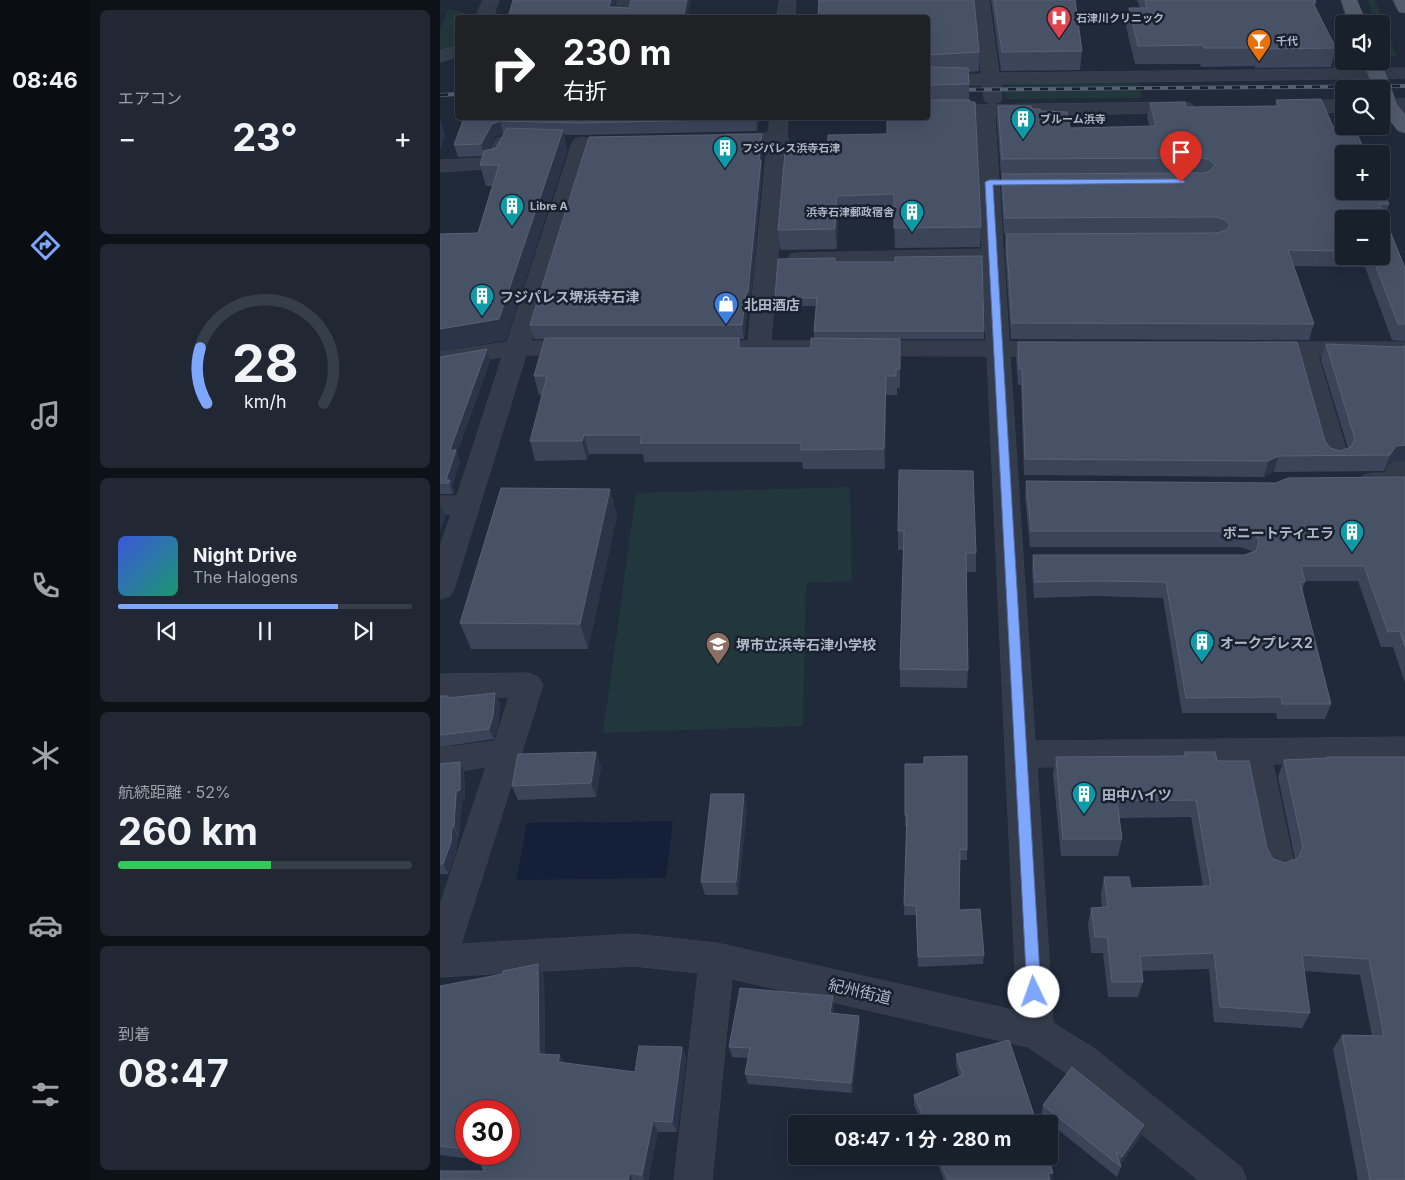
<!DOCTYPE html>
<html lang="ja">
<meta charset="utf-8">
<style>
body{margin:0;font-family:Inter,"Noto Sans JP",sans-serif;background:#212834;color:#f1f3f6;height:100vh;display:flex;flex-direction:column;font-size:19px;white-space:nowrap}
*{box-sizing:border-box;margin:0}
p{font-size:16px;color:#9fa3a9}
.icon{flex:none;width:28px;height:28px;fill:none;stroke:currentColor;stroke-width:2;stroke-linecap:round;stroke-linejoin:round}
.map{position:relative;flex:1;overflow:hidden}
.details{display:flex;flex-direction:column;gap:10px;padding:10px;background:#0d1218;width:350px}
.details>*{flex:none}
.hud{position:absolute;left:15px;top:15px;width:475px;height:105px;border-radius:5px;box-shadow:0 5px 20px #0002,0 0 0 1px #363e48;background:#202124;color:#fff;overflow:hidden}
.controls{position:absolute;left:895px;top:15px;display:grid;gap:10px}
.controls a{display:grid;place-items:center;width:55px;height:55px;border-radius:5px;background:#18202c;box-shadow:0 5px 20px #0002,0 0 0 1px #363e48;font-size:25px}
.speed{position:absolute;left:15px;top:1100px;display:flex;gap:10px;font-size:25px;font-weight:700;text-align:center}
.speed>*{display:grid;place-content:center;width:65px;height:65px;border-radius:50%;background:#18202c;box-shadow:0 5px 20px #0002,0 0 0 1px #363e48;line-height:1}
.speed .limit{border:8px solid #d22;background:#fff;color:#111}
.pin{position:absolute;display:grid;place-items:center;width:42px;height:42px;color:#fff;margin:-51px -21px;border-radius:50% 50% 50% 0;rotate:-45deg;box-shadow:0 0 5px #0007}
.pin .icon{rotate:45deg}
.me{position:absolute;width:55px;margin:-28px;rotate:357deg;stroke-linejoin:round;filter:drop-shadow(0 0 4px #0008)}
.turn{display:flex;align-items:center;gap:18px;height:105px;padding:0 25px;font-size:22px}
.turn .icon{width:65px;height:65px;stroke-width:2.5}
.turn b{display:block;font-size:35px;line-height:42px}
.big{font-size:38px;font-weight:700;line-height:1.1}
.details .tile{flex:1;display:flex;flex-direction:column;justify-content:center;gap:8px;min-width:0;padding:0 18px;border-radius:8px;background:#212834}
.details .dial{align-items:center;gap:0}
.dial svg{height:130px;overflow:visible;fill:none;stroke:#363e48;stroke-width:7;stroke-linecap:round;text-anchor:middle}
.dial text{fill:#f1f3f6;stroke:none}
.song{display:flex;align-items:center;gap:15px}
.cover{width:60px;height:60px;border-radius:8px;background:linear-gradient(135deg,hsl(230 70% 55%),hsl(160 70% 35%))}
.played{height:5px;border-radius:2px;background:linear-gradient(90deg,#7ea6fd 75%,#363e48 75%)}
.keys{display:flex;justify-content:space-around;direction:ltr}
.heat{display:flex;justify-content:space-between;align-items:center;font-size:28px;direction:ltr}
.charge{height:8px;border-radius:4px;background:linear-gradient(90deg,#34c759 52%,#363e48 0)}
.trip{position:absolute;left:348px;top:1115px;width:270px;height:50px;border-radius:5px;background:#18202c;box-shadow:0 5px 20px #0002,0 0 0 1px #363e48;font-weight:700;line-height:50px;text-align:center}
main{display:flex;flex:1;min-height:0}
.tabs{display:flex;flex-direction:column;width:90px;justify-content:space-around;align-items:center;background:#0a0d12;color:#9fa3a9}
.tabs .icon{width:35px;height:35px}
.tabs .active{color:#7ea6fd}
.tabs b{font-size:22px;color:#f1f3f6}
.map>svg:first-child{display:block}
.green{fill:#22373c}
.water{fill:#132038}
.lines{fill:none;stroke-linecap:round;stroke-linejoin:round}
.minor-casing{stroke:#3d4554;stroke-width:1}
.major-casing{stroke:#3d4554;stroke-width:1}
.minor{fill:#343c4b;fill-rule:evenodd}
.major{fill:#525b6b;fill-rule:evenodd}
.rail-casing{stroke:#565f72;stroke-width:4}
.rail{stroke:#19212f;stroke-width:2.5;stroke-dasharray:8;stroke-linecap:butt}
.wall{fill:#3b455a;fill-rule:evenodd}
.shaded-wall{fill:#2b3549}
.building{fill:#475266;stroke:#586175}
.route{fill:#7ea6fd;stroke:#526ca4}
.labels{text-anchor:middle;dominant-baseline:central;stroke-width:5;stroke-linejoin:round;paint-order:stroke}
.far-poi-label{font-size:11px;font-weight:bold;fill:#afb6c7;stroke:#19212f;text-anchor:start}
.poi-label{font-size:14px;font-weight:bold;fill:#afb6c7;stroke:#19212f;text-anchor:start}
.near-street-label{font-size:16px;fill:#afb6c7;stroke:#19212f}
</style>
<main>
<nav class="tabs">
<b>08:46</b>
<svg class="icon active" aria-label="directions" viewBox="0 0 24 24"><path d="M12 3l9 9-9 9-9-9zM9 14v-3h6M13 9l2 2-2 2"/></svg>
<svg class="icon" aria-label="music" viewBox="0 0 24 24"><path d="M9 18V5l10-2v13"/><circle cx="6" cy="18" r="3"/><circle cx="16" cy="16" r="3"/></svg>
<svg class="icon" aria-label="phone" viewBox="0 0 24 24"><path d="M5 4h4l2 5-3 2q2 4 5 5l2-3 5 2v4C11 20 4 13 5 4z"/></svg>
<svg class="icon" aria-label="climate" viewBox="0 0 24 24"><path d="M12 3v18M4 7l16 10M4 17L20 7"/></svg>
<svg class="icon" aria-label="car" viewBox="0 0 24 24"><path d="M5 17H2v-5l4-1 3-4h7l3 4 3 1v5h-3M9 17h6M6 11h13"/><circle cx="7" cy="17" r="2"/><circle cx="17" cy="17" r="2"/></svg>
<svg class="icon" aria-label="filters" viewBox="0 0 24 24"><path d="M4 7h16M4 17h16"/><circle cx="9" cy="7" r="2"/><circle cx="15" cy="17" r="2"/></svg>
</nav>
<section class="details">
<div class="tile"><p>エアコン</p>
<div class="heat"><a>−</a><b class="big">23°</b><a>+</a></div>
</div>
<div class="tile dial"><svg viewBox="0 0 100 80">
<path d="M14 69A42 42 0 1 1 86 69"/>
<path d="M14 69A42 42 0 0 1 10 35" stroke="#7ea6fd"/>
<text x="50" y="56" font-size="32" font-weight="700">28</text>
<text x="50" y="72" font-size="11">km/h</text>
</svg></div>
<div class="tile">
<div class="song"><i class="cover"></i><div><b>Night Drive</b><p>The Halogens</p></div></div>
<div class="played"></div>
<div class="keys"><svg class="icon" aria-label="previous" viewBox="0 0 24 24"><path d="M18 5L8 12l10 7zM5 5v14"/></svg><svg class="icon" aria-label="pause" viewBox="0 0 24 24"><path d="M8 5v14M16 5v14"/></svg><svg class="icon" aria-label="next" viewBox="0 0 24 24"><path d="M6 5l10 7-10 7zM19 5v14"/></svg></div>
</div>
<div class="tile"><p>航続距離 · 52%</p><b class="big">260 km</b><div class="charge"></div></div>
<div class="tile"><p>到着</p><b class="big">08:47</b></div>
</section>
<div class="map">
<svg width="965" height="1180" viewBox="0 0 965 1180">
<rect width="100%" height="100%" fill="#202a3b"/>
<!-- green -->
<g class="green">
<polygon points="928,0 935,0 957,56 944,56 941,49 941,24 935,24"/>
<polygon points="8,9 24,12 29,17 18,18 17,44 0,53 0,29"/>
<polygon points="699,83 702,98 565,99 564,88 572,84"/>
<polygon points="410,487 412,581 366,583 363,726 163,733 196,493"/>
</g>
<!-- water -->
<polygon class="water" points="233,821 226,878 76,880 87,823"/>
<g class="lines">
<defs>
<g id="minor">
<polygon points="43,0 59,0 53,18 36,18"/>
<polygon points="178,0 194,0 190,18 173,18"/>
<polygon points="340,0 356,0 355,18 337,18"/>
<polygon points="533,0 549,0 559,73 965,68 965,78 561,84 562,98 560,102 553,104 546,102 544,98 542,85 488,85 488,75 541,74"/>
<polygon points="18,46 18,57 0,62 0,51"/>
<polygon points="965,99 965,111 941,112 941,100"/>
<polygon points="904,100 904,112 848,113 841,111 839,107 841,103 848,101"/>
<polygon points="745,102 752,104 754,108 752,112 555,117 569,342 614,342 622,344 626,349 622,354 614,356 570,356 595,741 965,737 965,763 833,764 854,864 849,874 838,878 827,874 822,864 802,764 597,767 613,1023 655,1049 801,1167 807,1180 758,1180 629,1075 588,1047 292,979 272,1180 234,1180 258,973 193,966 0,977 0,905 46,767 0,774 0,748 55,741 69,697 0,698 0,674 88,673 98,677 103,685 21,944 193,934 277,943 577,1011 547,356 264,355 256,353 252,348 256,343 264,341 308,341 327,145 285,146 278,144 275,140 278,136 285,134 328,133 330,118 348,118 347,137 349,139 347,142 331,341 546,341 543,262 359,265 351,264 348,259 351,254 359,253 542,249 536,117 488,118 488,106"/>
<polygon points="63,137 70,139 73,143 60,168 0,172 0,160 46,158 56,139"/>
<polygon points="142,137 149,139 152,143 91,341 139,341 147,343 151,348 147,353 139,355 86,355 14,589 10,596 0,599 0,547 11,514 0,514 0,496 17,496 62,357 0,366 0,352 67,342 132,143 135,139"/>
<polygon points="822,342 965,342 965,356 878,356 908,456 904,462 895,465 886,462 882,456 854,356 822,356 814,354 810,349 814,344"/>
<polygon points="959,461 965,461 965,490 931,491 922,488 918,482 922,476 931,473 947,473 946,470 950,464"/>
</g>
<g id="major">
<polygon points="901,0 917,0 927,24 909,24"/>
<polygon points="953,0 965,0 965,13 959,12"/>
<polygon points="923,61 941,61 957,104 965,114 965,133 958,131 941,109 941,89 933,89"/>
</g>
</defs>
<!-- minor casing -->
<use href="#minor" class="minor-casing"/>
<!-- major casing -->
<use href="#major" class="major-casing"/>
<!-- minor -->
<use href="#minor" class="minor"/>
<!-- major -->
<use href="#major" class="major"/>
<defs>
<g id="rail">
<polyline points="488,90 965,86"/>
<polyline points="0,95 18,94"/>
</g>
</defs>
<!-- rail casing -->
<use href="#rail" class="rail-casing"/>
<!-- rail -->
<use href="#rail" class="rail"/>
</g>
<!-- wall -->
<g class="wall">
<polygon points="378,0 534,0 539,52 539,71 528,72 529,84 529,100 541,227 540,247 455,248 454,214 398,216 397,249 340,250 338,230 388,152 447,134 488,18 378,10"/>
<polygon points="551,0 635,0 642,51 640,70 561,71"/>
<polygon points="697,0 875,0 876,2 875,7 896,48 891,67 815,68 815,66 761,67 760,64 695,64 686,26 689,8 700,8"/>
<path d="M 836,100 L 895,131 L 949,204 L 945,218 L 965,268 L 965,341 L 952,340 L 925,267 L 853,266 L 874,324 L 869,340 L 571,339 L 565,250 L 566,234 L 564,234 L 561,190 L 562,174 L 760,173 L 561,174 L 557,121 L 558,106 L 592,109 L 600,111 L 630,128 L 710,126 L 707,118 L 710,103 L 746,107 L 835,106 ZM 904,219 L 941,256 L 904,256 Z"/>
<path d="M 24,118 L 319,118 L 317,131 L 142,135 L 124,135 L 127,151 L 66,340 L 0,351 L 0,234 L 38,233 L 52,186 L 46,186 L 40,165 L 42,156 L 18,157 L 14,145 ZM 64,133 L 56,148 L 48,150 L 55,136 Z"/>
<polygon points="323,148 321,163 322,173 310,306 308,306 304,339 300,339 301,348 371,348 374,338 374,331 376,306 336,306 335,298 396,262 544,331 544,339 460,339 460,388 457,388 457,395 446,395 445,469 363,469 362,462 204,462 203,454 149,454 147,460 95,461 90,441 102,395 99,395 94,376 105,339 94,339 90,325"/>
<polygon points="578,342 885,441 890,448 900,451 908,448 881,360 886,344 960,347 963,346 965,342 965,460 950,462 944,471 834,472 824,477 584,475 581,385 578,385 576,358"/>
<polygon points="0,357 50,361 17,453 20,462 12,486 14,491 13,494 0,494"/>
<polygon points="459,470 536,553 536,572 526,572 528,670 527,688 460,687 460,669 463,550 458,550"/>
<polygon points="965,477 965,683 953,647 941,647 918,581 865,581 862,592 891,704 885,719 837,719 836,713 742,713 723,598 655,596 594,598 592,571 593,555 804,555 812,552 812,551 800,547 590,547 585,497 586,481 836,483"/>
<polygon points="177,515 148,649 31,649 20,623"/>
<polygon points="55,693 60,704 58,727 54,739 0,747 0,696 9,698"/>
<polygon points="745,752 777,761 833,859 845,863 855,859 838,777 844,760 887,758 887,757 965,757 965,1180 918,1180 893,1049 902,1035 932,1036 920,975 864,971 870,1013 862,1028 774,1022 769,969 702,971 703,982 698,997 668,997 663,953 651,953 648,924 651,908 662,907 661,894 664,877 691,888 763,886 751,817 679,818 682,839 678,856 621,856 613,774 616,757 743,756"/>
<polygon points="0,764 24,772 25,801 22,801 19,836 18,836 16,852 8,874 0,874"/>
<polygon points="484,764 527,850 527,860 520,860 519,910 544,955 543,964 478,967 476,915 464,915 467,826 465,826 465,815"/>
<polygon points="161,766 156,797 78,800 72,786"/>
<polygon points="307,808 298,895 265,895 261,882"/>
<path d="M 98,964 L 104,976 L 105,1054 L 124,1063 L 195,1072 L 242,1047 L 246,1058 L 237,1132 L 218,1132 L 208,1180 L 0,1180 L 44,1171 L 41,1164 L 31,1159 L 0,1155 L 0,986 L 63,974 ZM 26,1111 L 69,1154 L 26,1154 Z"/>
<polygon points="393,996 394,1007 393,1013 419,1016 420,1027 412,1093 308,1084 305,1074 308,1058 292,1057 289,1047"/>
<polygon points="516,1054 597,1124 482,1124 474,1105 474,1095 519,1076 516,1065"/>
<polygon points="603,1105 701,1136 680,1165 681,1167 677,1177 601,1116"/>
<polygon points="495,1156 608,1156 612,1180 504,1180"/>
</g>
<!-- shaded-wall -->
<g class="shaded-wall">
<polygon points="171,0 176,0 172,18 169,7"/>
<polygon points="247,0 251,0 247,18 243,18"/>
<polygon points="0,117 5,135 0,152"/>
<polygon points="316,118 319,118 317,131 316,119"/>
<polygon points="60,121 63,133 55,136 45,156 41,144 52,124"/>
<polygon points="123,130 127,151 66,340 0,351 0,329"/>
<polygon points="322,134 323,148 321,163 322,173 310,306 308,292 319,160"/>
<polygon points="397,196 398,216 397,249 395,229"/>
<polygon points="306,292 308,306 304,339 302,325"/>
<polygon points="47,349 50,361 17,453 20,462 12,486 14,491 13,494 9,483 6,480 10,450"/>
<polygon points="446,376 446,395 445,469 444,449"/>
<polygon points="144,435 149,454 147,460 142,441"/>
<polygon points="965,445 965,460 950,462 944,471 950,455 956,446"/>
<polygon points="838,456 834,472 824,477 828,461"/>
<polygon points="170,489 177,515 148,649 140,624"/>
<polygon points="1,505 6,516 0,531 0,508"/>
<polygon points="55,693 60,704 58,727 54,739 49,729"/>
<polygon points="156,752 161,766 156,797 151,783"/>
<polygon points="20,762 24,772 25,801 22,801 19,836 14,826"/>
<polygon points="304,794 307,808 298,895 296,882"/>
<polygon points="12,826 18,836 16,852 8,874 3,864"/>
<polygon points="98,964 104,976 105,1065 99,1054"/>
<polygon points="393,996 394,1007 392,1024 390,1013"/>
<polygon points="419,1016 420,1027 412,1093 411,1083"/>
<polygon points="242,1047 246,1058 237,1132 232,1122"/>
<polygon points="120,1055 126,1066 118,1062"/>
<polygon points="213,1121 218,1132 208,1180 205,1180 202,1175"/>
<polygon points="704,1125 701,1136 678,1167 682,1157"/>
<polygon points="190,1173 193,1180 188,1180"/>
<polygon points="613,1173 612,1180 607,1180 608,1174"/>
</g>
<!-- building -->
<g class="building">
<polygon points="73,0 171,0 169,7 189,8 191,0 247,0 243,18 68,18"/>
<polygon points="379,0 534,0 539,52 488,55 488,18 378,18"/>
<polygon points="554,0 635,0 642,51 562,52"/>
<polygon points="705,0 875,0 876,2 873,3 896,48 819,49 818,48 764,48 763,45 698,46 689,8 707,8"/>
<polygon points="488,67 528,68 529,84 488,85"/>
<polygon points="881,99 895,131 916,131 926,154 904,154 904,191 941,191 941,187 949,204 939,204 965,268 965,324 958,324 932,256 941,256 941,219 904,219 904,251 848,250 874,324 572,323 566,234 777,233 786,230 790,225 785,220 777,217 565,218 562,174 763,173 770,171 775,165 770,160 763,158 562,159 558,106 591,106 592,109 600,109 600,111 627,112 630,128 716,126 710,103 745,102 746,107 839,106 836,100"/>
<polygon points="488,100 530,100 531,102 535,102 541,227 454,228 454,194 397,196 395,229 338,230 345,153 388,152 388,135 447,134 447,118 488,118"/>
<polygon points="24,118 316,118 316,119 139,123 60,121 52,124 41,144 14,145"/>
<polygon points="67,128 123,130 59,319 0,329 0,234 38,233 59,165 40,165 44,151 56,148"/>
<polygon points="322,134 319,160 321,160 308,292 306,292 302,325 90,325 149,137"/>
<polygon points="542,256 544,331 374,331 377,298 335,298 338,259 395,258 395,262 455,262 455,257"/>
<polygon points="105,338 299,338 298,348 371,348 371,338 460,339 460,369 456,369 456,376 446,376 444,449 361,450 361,443 200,443 202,435 144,435 142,441 90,441 107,376 94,376"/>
<polygon points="578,342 857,342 885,441 890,448 900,451 911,447 915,439 886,344 960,347 965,346 965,445 956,446 950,455 838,456 828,461 585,459 582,369 579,369"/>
<polygon points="47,349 10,450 16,450 6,480 10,480 9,483 0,483 0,357"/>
<polygon points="459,470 533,471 536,553 526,553 528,670 460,669 464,531 458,531"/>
<polygon points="965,477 965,647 960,631 948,632 924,566 861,566 865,582 860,582 891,704 842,704 841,697 746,698 726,582 657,581 595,582 593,555 804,555 816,551 819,542 816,535 804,531 591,531 586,481 836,483 848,478"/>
<polygon points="61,488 170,489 140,624 20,623"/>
<polygon points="55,693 53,716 49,729 0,735 0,696 8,696 8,698"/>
<polygon points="156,752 151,783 72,786 78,754"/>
<polygon points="745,752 775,752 777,761 809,761 827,848 833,859 845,863 858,858 863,847 844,760 888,758 887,757 965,757 965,1180 930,1180 902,1035 944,1036 929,959 862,955 870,1013 780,1007 774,953 700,956 703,982 672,982 667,937 655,937 651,908 668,907 664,877 689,877 691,888 771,886 756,800 677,801 682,839 623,839 616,757 745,756"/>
<polygon points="527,756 527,850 520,849 519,910 540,909 544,955 478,957 476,906 464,905 467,815 465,815 465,764 484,764 484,757"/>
<polygon points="20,762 20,790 16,791 14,826 12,826 11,842 3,864 0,864 0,764"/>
<polygon points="271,794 304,794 296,882 261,882"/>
<polygon points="98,964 99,1054 120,1055 118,1062 195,1072 199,1046 242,1047 232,1122 213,1121 202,1175 190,1173 188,1180 0,1180 0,1171 44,1171 37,1155 34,1154 69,1154 69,1111 26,1111 26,1150 23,1149 0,1146 0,986 63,974 63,971"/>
<polygon points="300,988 393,996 390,1013 419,1016 411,1083 305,1074 310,1048 289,1047"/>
<polygon points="569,1040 597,1124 486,1124 474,1095 523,1075 516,1054"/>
<polygon points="632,1067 704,1125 682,1157 676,1151 681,1167 603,1105"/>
<polygon points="498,1156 608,1156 613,1173 608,1174 610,1180 508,1180"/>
</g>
<!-- route -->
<polygon class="route" points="741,179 745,182 744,183 553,185 601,992 599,997 594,999 589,997 587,992 545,182 549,180"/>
<!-- icons -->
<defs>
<symbol id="hospital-pin" viewBox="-11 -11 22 30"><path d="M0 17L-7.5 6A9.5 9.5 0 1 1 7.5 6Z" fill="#e0444e" stroke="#19212f"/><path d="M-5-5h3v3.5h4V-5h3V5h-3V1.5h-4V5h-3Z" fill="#fff"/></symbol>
<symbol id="bar-pin" viewBox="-11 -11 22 30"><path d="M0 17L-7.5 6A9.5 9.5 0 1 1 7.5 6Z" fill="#e8710a" stroke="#19212f"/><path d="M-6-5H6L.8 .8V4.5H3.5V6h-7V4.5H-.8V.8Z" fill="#fff"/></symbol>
<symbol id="building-pin" viewBox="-11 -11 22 30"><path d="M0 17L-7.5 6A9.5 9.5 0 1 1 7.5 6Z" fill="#0f9aa8" stroke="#19212f"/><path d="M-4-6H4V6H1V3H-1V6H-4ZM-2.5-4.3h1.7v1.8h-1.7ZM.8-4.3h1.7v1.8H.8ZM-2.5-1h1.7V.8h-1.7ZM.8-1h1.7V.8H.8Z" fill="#fff"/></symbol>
<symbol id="shop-pin" viewBox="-11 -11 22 30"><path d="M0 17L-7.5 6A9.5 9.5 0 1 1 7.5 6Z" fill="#3f7fe0" stroke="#19212f"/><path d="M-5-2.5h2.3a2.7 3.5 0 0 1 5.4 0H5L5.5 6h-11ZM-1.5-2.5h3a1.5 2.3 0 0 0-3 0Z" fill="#fff"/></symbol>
<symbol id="school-pin" viewBox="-11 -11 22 30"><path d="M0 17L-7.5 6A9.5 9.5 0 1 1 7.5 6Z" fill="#8d6e63" stroke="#19212f"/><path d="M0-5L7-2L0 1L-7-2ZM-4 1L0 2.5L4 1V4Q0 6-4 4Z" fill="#fff"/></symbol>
</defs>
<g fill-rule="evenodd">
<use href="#hospital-pin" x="605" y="4" width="28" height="38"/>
<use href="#bar-pin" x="805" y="27" width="28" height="38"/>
<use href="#building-pin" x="569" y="105" width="28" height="38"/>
<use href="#building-pin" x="271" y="134" width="28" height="38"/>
<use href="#building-pin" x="58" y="192" width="28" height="38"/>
<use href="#building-pin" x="458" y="198" width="28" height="38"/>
<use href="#building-pin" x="28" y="282" width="28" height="38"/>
<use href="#shop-pin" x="272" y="290" width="28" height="38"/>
<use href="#building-pin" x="898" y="518" width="28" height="38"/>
<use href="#building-pin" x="748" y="628" width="28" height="38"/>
<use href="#school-pin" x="264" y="630" width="28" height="38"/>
<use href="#building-pin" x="630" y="780" width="28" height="38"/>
</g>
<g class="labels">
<!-- far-poi labels -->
<g class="far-poi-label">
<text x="636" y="18">石津川クリニック</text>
<text x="836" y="41">千代</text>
<text x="600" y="119">ブルーム浜寺</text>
<text x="302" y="148">フジパレス浜寺石津</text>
<text x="90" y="206">Libre A</text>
<text x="454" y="212" text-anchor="end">浜寺石津郵政宿舎</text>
</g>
<!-- poi labels -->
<g class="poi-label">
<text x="60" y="296">フジパレス堺浜寺石津</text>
<text x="304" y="304">北田酒店</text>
<text x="894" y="532" text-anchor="end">ボニートティエラ</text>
<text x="780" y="642">オークプレス2</text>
<text x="296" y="644">堺市立浜寺石津小学校</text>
<text x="662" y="794">田中ハイツ</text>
</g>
<!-- near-street labels -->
<g class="near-street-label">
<text transform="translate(420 991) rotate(13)">紀州街道</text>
</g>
</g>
</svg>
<div class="controls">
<a><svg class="icon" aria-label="sound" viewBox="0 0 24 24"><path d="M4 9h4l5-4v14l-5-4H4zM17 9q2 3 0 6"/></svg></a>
<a><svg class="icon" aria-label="search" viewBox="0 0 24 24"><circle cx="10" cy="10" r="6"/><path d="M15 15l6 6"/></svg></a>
<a>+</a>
<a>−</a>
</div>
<div class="speed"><div class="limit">30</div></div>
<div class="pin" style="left:741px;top:182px;background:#d93025"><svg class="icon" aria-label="arrive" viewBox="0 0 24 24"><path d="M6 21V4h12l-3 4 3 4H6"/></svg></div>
<svg class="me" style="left:594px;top:992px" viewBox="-20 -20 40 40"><circle r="19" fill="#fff"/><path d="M0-13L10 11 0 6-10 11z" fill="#7ea6fd"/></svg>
<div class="trip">08:47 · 1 分 · 280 m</div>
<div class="hud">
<div class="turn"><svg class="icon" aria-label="right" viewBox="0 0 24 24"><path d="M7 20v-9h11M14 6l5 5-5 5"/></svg><div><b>230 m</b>右折</div></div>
</div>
</div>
</main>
